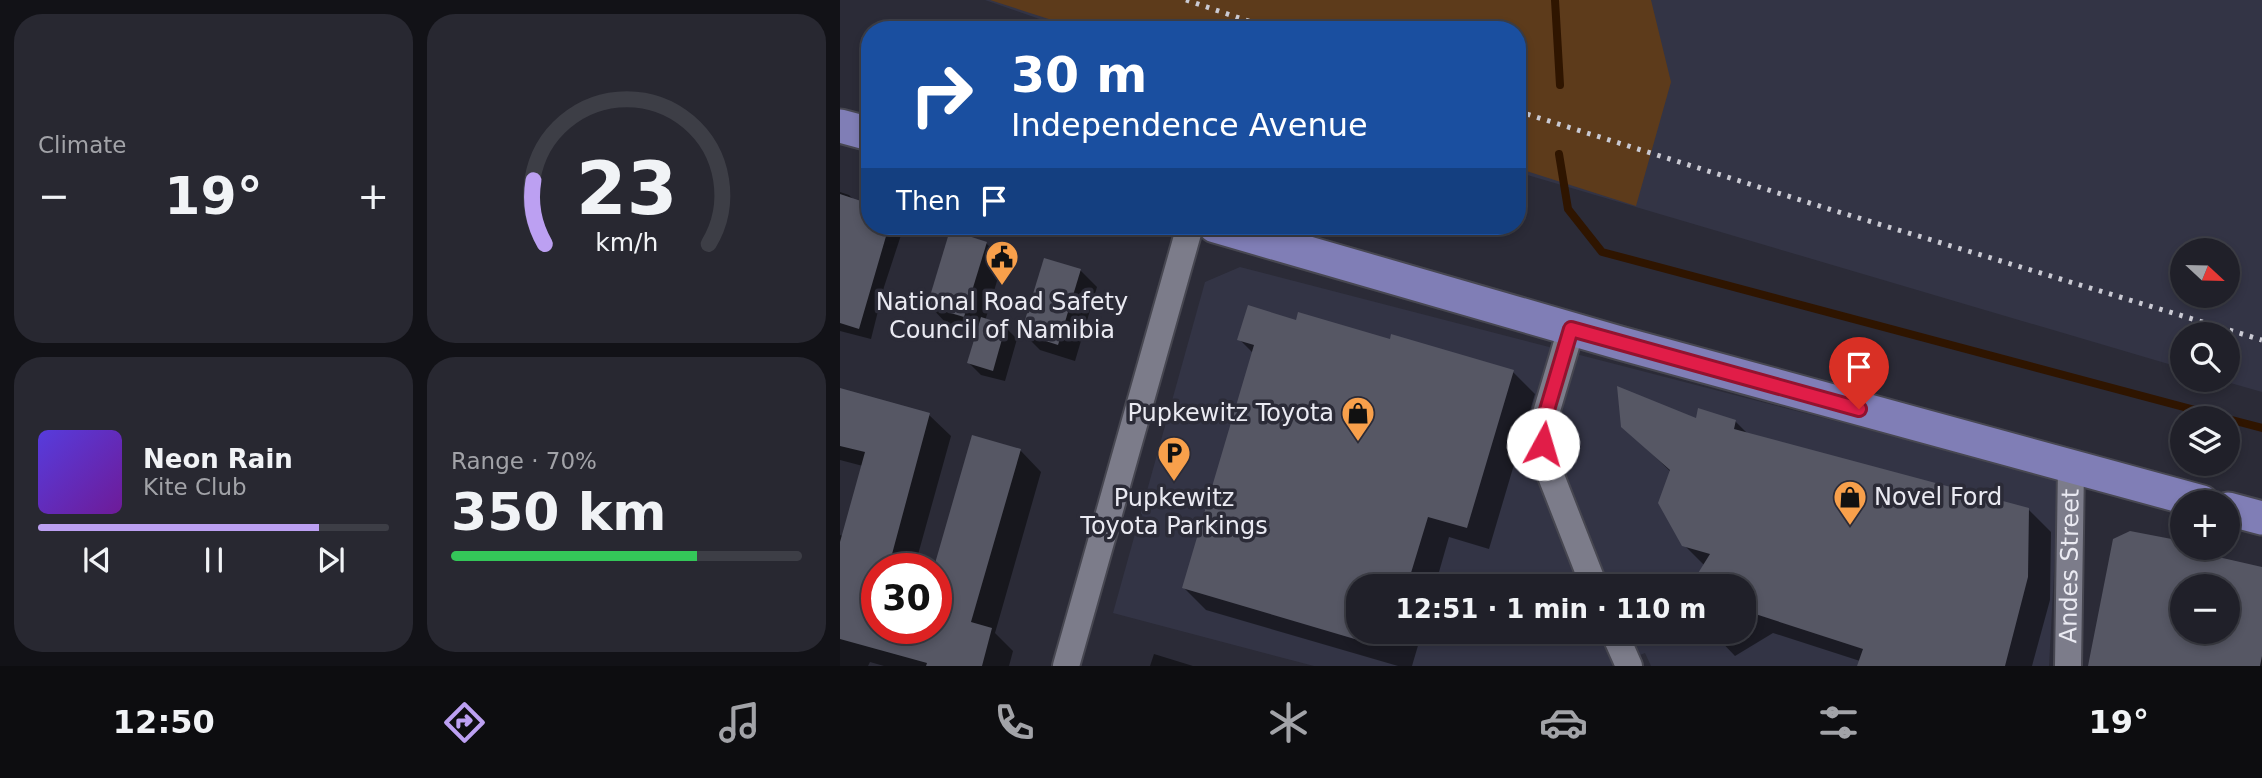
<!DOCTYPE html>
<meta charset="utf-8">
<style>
body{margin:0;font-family:"DejaVu Sans",sans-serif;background:#282831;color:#f1f3f6;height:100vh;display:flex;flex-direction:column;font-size:26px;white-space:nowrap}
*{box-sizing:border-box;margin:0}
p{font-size:23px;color:#a2a3a8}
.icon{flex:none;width:38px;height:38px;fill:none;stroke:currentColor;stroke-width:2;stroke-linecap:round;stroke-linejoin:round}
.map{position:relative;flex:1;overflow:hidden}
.drawer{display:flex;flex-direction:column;gap:14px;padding:14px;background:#121217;width:840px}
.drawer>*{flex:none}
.hud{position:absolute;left:21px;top:21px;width:665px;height:214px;border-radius:28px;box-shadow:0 4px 10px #0003,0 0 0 2px #3d3e46;background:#1a4fa0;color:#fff;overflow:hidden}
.needle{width:46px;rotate:112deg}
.fabs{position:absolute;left:1330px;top:238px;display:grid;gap:14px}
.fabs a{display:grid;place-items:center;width:70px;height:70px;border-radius:50%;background:#202029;box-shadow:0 4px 10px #0003,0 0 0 2px #3d3e46;font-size:35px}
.speed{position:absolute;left:21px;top:553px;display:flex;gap:14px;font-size:35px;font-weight:700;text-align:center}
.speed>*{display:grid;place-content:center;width:91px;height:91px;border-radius:50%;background:#202029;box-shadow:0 4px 10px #0003,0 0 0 2px #3d3e46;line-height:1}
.speed .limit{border:10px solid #d22;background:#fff;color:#111}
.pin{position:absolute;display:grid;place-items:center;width:60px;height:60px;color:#fff;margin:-72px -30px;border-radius:50% 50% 50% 0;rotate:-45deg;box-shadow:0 0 7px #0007}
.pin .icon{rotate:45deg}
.me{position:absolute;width:77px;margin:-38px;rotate:6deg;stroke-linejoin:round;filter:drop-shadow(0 0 5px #0008)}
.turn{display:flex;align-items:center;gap:24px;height:147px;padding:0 35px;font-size:32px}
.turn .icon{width:91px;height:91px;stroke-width:2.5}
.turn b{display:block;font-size:49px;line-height:60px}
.then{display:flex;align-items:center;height:66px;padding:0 35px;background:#0003;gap:14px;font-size:26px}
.big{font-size:52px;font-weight:700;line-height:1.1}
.drawer .card{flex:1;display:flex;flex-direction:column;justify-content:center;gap:10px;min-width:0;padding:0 24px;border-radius:28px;background:#282831}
.drawer .dial{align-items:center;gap:0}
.dial svg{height:182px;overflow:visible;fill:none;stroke:#3d3e46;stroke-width:7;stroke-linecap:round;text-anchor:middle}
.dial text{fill:#f1f3f6;stroke:none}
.song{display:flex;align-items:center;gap:21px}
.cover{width:84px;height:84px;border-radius:10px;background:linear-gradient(135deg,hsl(250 70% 55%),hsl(280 70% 35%))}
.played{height:7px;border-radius:4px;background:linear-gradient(90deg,#bca0f2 80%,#3d3e46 80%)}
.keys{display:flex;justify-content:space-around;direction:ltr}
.heat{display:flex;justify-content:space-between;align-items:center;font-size:38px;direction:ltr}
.charge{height:10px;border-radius:5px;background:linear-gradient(90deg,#34c759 70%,#3d3e46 0)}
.drawer .tiles{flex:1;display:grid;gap:14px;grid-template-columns:repeat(2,1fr)}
.trip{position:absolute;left:506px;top:574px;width:410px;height:70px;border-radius:28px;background:#202029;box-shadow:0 4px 10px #0003,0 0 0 2px #3d3e46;font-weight:700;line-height:70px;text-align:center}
.tabs{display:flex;height:112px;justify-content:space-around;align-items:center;background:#0d0d10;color:#a2a3a8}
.tabs .icon{width:49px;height:49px}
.tabs .active{color:#bca0f2}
.tabs b{font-size:32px;color:#f1f3f6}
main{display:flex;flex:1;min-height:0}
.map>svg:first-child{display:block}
.built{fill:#333445;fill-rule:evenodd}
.green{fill:#5d3b1b}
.shadow{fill:#0007;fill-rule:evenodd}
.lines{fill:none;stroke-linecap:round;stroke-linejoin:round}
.stream{stroke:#2f1500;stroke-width:8}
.building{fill:#565764;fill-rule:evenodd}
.minor-casing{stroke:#474751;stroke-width:30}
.major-casing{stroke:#474751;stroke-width:37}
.minor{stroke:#7c7c8a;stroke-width:26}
.major{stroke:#807eb6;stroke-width:33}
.rail{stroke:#cacad3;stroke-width:5;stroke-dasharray:3.5 7;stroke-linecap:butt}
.route-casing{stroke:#92132f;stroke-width:18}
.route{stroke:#e11d48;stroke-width:12}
.labels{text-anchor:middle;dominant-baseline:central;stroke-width:7;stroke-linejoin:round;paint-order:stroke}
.poi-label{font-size:24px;fill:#eaeaf2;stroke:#2b2b37}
.street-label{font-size:24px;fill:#eaeaf2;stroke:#2b2b37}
</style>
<main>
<section class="drawer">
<div class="tiles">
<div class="card"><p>Climate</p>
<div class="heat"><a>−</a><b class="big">19°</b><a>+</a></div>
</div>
<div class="card dial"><svg viewBox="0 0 100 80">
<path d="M14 69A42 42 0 1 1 86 69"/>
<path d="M14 69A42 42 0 0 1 9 41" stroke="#bca0f2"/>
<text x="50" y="56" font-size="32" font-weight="700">23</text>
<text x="50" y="72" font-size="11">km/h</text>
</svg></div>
<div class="card">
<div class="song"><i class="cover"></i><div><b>Neon Rain</b><p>Kite Club</p></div></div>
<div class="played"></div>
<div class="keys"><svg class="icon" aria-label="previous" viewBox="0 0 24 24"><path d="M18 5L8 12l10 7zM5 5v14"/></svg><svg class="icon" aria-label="pause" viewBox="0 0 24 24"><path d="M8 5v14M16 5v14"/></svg><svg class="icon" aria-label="next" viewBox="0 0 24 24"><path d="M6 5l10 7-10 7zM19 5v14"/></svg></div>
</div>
<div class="card"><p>Range · 70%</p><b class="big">350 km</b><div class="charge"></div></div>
</div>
</section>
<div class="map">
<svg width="1422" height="666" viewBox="0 0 1422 666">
<rect width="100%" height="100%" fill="#2b2b37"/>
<!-- built -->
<g class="built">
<path d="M 145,0 L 1422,0 L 1422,392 L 1380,380 L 1388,380 L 1388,334 L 1342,334 L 1342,368 L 677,172 L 677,30 L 231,30 ZM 1342,250 L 1388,250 L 1388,296 L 1342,296 Z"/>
<path d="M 400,267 L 1219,479 L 1209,666 L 811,666 L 805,653 L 771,666 L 474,666 L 273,613 L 365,282 ZM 518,586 L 903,586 L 903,632 L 518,632 Z"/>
</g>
<!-- green -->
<polygon class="green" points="150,0 811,0 831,82 796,206 677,168 677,30 243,30"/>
<!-- shadow -->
<g class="shadow">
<polygon points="0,192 9,195 15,201 30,226 64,226 44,287 31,339 0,331"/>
<polygon points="146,243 163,261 145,321 165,327 177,339 165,381 141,375 129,363 138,332 106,323 89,305"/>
<polygon points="240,270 257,287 235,361 200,350 183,333"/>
<polygon points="457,322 673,372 695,394 649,549 609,537 595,586 518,586 518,632 582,632 572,666 558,666 366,610 344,588 413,353 399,339"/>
<polygon points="0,389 89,415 111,436 74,569 37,569 37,628 96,628 95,569 133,437 180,450 201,472 155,633 173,651 169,666 44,666 30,662 28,666 0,666 0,535 3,536 23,466 0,460"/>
<polygon points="857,421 895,421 909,435 1189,510 1211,532 1210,600 1192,666 1019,666 1020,661 933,633 895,656 872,632 903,632 903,586 852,586 865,566 844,545 831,472 783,426"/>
<path d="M 1290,533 L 1342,543 L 1342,548 L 1356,548 L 1363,556 L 1409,566 L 1422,579 L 1422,666 L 1259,666 ZM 1342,586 L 1388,586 L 1388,632 L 1342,632 Z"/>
<polygon points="314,654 353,666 310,666"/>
</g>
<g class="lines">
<!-- stream -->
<g class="stream">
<polyline points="715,0 720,85"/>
<polyline points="719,154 728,209 762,252 1385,418"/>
<polyline points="1388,419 1422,428"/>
</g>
</g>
<!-- building -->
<g class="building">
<polygon points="0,194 30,204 30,226 49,226 19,329 0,323"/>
<polygon points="110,230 147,242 124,317 87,306"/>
<polygon points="204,258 241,269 218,345 181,333"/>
<polygon points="408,305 456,320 458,312 550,339 551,334 674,370 627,528 588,517 567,586 518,586 518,640 342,588 414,345 397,340"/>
<polygon points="141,317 166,325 153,371 127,363"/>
<polygon points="777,386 856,418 858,408 896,420 894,429 1189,508 1188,577 1165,666 1017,666 1023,649 903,610 903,586 850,586 870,554 842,546 818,503 830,470 781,427"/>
<polygon points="0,388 90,413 48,569 37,569 37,628 96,628 96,560 132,435 181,449 131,622 152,628 142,666 86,666 87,663 0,639 0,542 25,452 0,446"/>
<path d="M 1290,531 L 1342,541 L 1342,548 L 1353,548 L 1352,551 L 1422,567 L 1422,656 L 1420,666 L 1248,666 L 1273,539 ZM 1342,586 L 1388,586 L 1388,632 L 1342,632 Z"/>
</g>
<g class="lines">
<defs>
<g id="minor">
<polyline points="731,329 707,410 703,444 711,476 754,586"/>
<polyline points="774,632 789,666"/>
<polyline points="226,666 350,226"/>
<path id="s1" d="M 1228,666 L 1231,467"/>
</g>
<g id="major">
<polyline points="0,126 30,134"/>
<polyline points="375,226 780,343 1362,502"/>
<polyline points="1388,509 1422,518"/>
</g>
</defs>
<!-- minor casing -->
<use href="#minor" class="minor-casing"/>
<!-- major casing -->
<use href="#major" class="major-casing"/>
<!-- minor -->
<use href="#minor" class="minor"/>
<!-- major -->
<use href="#major" class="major"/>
<!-- rail -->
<g class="rail">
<polyline points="346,0 435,30"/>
<polyline points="677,111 989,209 1422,340"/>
</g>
</g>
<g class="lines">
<defs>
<polyline id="route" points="703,444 707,410 731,329 1019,409"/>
</defs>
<!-- route casing -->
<use href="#route" class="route-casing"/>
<!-- route -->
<use href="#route" class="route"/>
</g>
<!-- icons -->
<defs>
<symbol id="civic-pin" viewBox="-11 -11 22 30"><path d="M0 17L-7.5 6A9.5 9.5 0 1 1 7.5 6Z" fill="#f8a04b" stroke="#2b2b37"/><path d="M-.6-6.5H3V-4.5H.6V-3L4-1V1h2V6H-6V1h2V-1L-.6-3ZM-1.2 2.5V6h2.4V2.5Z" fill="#111"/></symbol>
<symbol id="shop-pin" viewBox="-11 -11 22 30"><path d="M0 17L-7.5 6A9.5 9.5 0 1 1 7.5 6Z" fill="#f8a04b" stroke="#2b2b37"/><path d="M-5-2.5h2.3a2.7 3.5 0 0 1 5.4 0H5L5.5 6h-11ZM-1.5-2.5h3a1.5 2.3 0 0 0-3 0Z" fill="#111"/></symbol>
<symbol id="parking-pin" viewBox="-11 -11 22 30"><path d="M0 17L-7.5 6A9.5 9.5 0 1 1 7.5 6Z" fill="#f8a04b" stroke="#2b2b37"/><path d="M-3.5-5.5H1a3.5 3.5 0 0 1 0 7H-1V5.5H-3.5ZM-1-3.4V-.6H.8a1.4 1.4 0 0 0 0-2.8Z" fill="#111"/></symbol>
</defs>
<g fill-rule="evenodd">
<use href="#civic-pin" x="143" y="238" width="38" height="52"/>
<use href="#shop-pin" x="499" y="394" width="38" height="52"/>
<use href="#parking-pin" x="315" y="434" width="38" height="52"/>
<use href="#shop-pin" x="991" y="478" width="38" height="52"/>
</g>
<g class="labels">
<!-- poi labels -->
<g class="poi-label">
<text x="162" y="302">National Road Safety<tspan x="162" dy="28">Council of Namibia</tspan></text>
<text x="494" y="413" text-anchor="end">Pupkewitz Toyota</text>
<text x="1034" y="497" text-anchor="start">Novel Ford</text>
<text x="334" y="498">Pupkewitz<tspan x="334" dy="28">Toyota Parkings</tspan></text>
</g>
<!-- street labels -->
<g class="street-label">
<text stroke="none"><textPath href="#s1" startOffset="100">Andes Street</textPath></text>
</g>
</g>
</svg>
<div class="fabs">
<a><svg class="needle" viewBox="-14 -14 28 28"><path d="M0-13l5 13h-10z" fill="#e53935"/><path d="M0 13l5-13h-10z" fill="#a2a3a8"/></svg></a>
<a><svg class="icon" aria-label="search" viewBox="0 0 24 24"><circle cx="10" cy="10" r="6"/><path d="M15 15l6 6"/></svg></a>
<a><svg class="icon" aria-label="layers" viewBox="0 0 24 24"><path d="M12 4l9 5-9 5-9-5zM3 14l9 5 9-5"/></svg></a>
<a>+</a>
<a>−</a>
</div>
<div class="speed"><div class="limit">30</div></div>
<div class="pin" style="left:1019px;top:409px;background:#d93025"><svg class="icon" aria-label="arrive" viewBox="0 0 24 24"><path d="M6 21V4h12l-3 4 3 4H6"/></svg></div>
<svg class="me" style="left:703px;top:444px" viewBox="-20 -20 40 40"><circle r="19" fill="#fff"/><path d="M0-13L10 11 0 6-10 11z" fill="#e11d48"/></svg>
<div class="trip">12:51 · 1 min · 110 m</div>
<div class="hud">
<div class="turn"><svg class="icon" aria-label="right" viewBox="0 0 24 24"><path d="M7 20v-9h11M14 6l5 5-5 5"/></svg><div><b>30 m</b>Independence Avenue</div></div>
<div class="then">Then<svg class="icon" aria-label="arrive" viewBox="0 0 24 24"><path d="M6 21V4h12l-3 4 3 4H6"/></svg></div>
</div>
</div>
</main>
<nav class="tabs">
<b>12:50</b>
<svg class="icon active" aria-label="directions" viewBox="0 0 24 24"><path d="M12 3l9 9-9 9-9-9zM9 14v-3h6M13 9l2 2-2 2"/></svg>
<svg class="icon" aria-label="music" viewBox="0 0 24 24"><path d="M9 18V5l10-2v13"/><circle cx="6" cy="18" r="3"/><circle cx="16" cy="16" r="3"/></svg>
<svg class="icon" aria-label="phone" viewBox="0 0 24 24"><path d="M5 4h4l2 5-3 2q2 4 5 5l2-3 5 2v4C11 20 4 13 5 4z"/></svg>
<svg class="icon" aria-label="climate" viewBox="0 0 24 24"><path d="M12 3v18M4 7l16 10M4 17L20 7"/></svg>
<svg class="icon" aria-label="car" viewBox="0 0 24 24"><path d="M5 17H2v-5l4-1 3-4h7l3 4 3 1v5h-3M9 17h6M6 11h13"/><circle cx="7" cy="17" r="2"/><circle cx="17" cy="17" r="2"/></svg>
<svg class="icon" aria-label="filters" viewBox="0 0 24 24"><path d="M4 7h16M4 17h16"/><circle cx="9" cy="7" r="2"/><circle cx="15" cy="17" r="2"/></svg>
<b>19°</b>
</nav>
